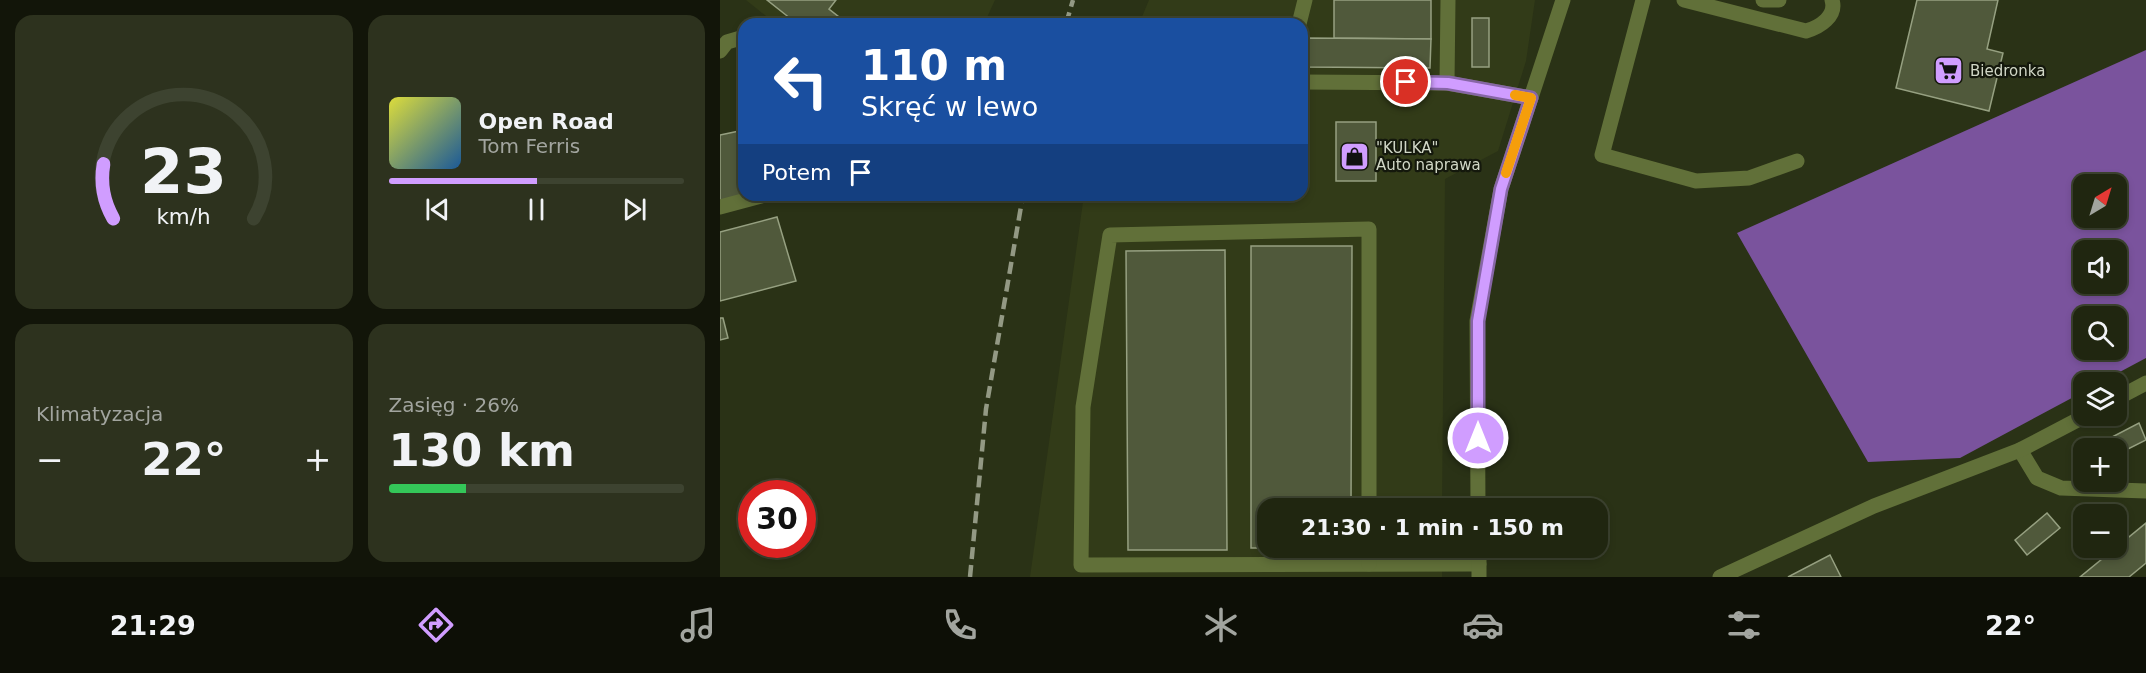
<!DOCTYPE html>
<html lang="pl">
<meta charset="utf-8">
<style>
body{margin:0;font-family:"DejaVu Sans",sans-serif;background:#2d321e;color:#f1f3f6;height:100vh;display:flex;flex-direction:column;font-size:22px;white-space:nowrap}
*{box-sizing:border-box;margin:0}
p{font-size:20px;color:#a2a59f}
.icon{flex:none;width:33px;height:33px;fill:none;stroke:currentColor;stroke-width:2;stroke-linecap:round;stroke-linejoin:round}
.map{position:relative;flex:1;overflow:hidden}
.panel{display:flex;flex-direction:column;gap:15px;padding:15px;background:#121509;width:720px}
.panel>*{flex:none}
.hud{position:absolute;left:18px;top:18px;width:570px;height:183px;border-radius:18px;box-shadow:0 3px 9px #0003,0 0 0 2px #3d4330;background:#1a4fa0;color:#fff;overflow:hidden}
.needle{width:39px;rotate:38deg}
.buttons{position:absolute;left:1353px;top:174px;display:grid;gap:12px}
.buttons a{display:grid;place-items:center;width:54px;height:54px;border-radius:12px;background:#202610;box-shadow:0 3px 9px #0003,0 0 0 2px #3d4330;font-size:30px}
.speed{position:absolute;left:18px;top:480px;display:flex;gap:12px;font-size:30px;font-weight:700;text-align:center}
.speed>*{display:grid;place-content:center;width:78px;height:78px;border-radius:50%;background:#202610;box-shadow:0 3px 9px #0003,0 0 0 2px #3d4330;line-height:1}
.speed .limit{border:9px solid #d22;background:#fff;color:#111}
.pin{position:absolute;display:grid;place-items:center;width:51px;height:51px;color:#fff;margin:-26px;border:3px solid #fff;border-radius:50%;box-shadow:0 2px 6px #0007}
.me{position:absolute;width:66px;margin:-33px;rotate:0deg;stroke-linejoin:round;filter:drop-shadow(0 0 4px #0008)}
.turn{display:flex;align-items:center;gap:21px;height:126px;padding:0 24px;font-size:27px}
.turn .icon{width:78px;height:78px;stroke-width:2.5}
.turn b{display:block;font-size:42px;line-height:51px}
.then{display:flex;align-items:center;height:57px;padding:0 24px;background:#0003;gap:12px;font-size:22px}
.big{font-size:45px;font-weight:700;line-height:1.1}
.panel .widget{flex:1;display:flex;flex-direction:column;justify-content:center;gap:9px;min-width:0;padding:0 21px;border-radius:18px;background:#2d321e}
.panel .dial{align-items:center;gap:0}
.dial svg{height:156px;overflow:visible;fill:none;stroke:#3d4330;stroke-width:7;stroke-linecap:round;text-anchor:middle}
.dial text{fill:#f1f3f6;stroke:none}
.song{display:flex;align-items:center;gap:18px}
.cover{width:72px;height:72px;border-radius:9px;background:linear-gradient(135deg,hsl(60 70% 55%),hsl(210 70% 35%))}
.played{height:6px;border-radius:3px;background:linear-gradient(90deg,#d09dff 50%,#3d4330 50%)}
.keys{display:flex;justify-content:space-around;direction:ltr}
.heat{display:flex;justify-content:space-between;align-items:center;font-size:33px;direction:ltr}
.charge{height:9px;border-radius:4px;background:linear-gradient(90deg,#34c759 26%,#3d4330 0)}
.panel .tiles{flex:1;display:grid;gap:15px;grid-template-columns:repeat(2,1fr)}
.trip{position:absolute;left:537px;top:498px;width:351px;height:60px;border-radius:18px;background:#202610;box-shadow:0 3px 9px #0003,0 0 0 2px #3d4330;font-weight:700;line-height:60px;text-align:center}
.tabs{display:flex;height:96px;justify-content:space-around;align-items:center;background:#0d0f06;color:#a2a59f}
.tabs .icon{width:42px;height:42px}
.tabs .selected{color:#d09dff}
.tabs b{font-size:27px;color:#f1f3f6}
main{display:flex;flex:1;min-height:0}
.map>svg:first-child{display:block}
.built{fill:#323b18}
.forest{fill:#7a539d;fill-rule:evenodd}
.building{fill:#50593b;stroke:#96a081;stroke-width:1.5}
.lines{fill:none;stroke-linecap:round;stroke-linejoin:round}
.minor{stroke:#617039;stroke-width:15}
.rail{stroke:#939984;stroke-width:4.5;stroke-dasharray:12 6;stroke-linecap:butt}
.route-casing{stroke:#8766a6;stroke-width:15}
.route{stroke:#d09dff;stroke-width:10}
.slow{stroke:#f59e0b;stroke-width:10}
.labels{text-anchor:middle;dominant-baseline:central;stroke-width:4.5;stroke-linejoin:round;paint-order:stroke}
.poi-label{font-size:15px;fill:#d1d7c6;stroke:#14180c;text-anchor:start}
</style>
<main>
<section class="panel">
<div class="tiles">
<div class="widget dial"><svg viewBox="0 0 100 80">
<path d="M14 69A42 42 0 1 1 86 69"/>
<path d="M14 69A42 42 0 0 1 9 41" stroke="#d09dff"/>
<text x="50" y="56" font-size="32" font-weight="700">23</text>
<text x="50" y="72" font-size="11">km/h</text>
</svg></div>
<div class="widget">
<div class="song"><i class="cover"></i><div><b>Open Road</b><p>Tom Ferris</p></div></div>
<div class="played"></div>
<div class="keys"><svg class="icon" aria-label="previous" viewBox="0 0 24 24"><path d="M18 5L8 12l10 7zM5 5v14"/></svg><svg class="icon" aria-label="pause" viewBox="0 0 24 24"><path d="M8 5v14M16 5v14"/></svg><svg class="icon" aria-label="next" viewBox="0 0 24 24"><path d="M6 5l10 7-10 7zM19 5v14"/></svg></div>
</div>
<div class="widget"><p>Klimatyzacja</p>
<div class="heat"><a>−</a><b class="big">22°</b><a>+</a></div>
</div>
<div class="widget"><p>Zasięg · 26%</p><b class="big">130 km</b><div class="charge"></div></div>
</div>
</section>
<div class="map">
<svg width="1426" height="577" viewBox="0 0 1426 577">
<rect width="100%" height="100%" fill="#2a3216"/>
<!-- built -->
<g class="built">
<polygon points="26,0 275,0 264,24 56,24"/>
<polygon points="429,0 815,0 806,61 778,151 725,179 722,508 548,508 548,548 722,548 722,577 310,577 364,195 582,195 582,24 419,24"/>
</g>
<!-- forest -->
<path class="forest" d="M 1426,50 L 1426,358 L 1381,382 L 1364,382 L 1363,392 L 1240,458 L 1148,462 L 1017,233 ZM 1364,184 L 1396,184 L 1396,218 L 1364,218 ZM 1396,250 L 1396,284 L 1364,284 L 1364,250 ZM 1396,316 L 1396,350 L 1364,350 L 1364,316 Z"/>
<!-- building -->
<g class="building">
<polygon points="47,0 116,0 109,9 128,24 67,24 71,19"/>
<polygon points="614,0 711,0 711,39 614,38"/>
<polygon points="1197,0 1278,0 1267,49 1283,53 1269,111 1176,88"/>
<rect x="752" y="18" width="17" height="49"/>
<polygon points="586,38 711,39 710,68 586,67"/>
<rect x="616" y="122" width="40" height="59"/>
<polygon points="24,130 24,195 0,203 0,135"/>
<polygon points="57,217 76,281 0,301 0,232"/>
<polygon points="531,246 632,246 631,508 548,508 548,548 631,548 531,548"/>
<polygon points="505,250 507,550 408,550 406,251"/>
<polygon points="0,318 3,318 8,338 0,340"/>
<polygon points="1419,423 1426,440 1396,455 1396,448 1371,448"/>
<polygon points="1364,452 1364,466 1358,455"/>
<polygon points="1327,513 1340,528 1307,555 1295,540"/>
<polygon points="1426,523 1426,563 1409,577 1360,577"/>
<polygon points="1110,555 1121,577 1068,577"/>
</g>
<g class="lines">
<!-- minor -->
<g class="minor">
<polyline points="923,0 882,155 976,181 1029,178 1077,161"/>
<path d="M 964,0 L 1086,31 C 1100,27 1117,16 1112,0"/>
<polyline points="1043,0 1059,0"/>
<polyline points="579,24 585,0"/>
<polyline points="0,51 7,42 24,37"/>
<polyline points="582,82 727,83 811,98"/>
<polyline points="727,83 728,0"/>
<polyline points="0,207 45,195"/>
<polyline points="1396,399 1426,383"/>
<polyline points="1300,450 1317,478 1341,488 1426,491"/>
<polyline points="649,508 649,229 390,235 363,407 361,565 759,564"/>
<polyline points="758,508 757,321 781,189 843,0"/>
<polyline points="649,548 649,564"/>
<polyline points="759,548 759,577"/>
<polyline points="1000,577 1154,506 1300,450 1365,416"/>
</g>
<!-- rail -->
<g class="rail">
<polyline points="346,24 353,0"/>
<polyline points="250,577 266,409 303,195"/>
</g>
</g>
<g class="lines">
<defs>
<polyline id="route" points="686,82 728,83 811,98 781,189 758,321 758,438"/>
</defs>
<!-- route casing -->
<use href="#route" class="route-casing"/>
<!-- route -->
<use href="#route" class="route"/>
<!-- slow -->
<polyline class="slow" points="786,173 811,98 795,95"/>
</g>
<!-- icons -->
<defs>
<symbol id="supermarket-square" viewBox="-11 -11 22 22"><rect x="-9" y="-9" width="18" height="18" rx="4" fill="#d09dff" stroke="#14180c"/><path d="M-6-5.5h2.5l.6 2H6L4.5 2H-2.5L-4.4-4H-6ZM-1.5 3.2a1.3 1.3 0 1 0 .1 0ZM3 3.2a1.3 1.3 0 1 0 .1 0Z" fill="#111"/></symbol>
<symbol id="shop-square" viewBox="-11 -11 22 22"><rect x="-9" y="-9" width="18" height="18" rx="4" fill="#d09dff" stroke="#14180c"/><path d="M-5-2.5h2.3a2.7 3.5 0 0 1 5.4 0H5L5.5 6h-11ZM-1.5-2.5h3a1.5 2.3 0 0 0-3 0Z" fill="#111"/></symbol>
</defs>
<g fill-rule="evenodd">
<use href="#supermarket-square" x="1212" y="54" width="33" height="33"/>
<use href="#shop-square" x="618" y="140" width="33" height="33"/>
</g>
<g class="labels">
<!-- poi labels -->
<g class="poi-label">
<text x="1250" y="71">Biedronka</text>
<text x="656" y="148">"KULKA"<tspan x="656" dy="17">Auto naprawa</tspan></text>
</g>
</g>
</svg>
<div class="buttons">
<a><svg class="needle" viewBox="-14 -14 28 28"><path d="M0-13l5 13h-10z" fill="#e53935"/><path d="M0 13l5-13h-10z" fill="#a2a59f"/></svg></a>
<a><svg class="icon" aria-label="sound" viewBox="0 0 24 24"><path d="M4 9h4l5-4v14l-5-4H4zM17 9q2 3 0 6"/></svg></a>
<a><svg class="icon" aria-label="search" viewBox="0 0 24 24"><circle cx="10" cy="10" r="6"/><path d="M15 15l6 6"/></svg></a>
<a><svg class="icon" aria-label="layers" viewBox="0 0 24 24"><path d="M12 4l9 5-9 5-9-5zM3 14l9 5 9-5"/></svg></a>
<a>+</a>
<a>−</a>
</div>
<div class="speed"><div class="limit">30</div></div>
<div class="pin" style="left:686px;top:82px;background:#d93025"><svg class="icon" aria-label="arrive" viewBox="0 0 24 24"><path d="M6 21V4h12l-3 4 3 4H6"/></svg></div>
<svg class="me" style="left:758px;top:438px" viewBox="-20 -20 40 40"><circle r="17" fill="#d09dff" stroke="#fff" stroke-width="3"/><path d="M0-11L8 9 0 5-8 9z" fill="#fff"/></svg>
<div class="trip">21:30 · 1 min · 150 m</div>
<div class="hud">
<div class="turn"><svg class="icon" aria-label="left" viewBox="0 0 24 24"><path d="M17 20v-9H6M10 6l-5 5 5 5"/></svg><div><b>110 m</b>Skręć w lewo</div></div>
<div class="then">Potem<svg class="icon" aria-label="arrive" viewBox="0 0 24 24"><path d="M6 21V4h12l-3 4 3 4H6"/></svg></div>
</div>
</div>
</main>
<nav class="tabs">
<b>21:29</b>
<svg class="icon selected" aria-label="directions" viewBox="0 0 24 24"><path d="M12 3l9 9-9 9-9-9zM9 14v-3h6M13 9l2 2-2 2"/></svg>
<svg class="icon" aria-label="music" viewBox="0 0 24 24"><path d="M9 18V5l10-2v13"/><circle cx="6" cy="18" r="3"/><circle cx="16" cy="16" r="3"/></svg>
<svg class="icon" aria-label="phone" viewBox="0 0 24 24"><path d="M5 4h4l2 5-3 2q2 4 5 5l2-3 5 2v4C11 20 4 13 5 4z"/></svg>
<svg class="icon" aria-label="climate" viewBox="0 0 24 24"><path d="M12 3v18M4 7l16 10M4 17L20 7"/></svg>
<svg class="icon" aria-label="car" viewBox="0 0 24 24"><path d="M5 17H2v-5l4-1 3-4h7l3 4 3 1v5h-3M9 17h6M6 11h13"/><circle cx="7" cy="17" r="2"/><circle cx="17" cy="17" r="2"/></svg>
<svg class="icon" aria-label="filters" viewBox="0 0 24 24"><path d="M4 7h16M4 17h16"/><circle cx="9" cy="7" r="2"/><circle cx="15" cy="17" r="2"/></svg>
<b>22°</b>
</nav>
